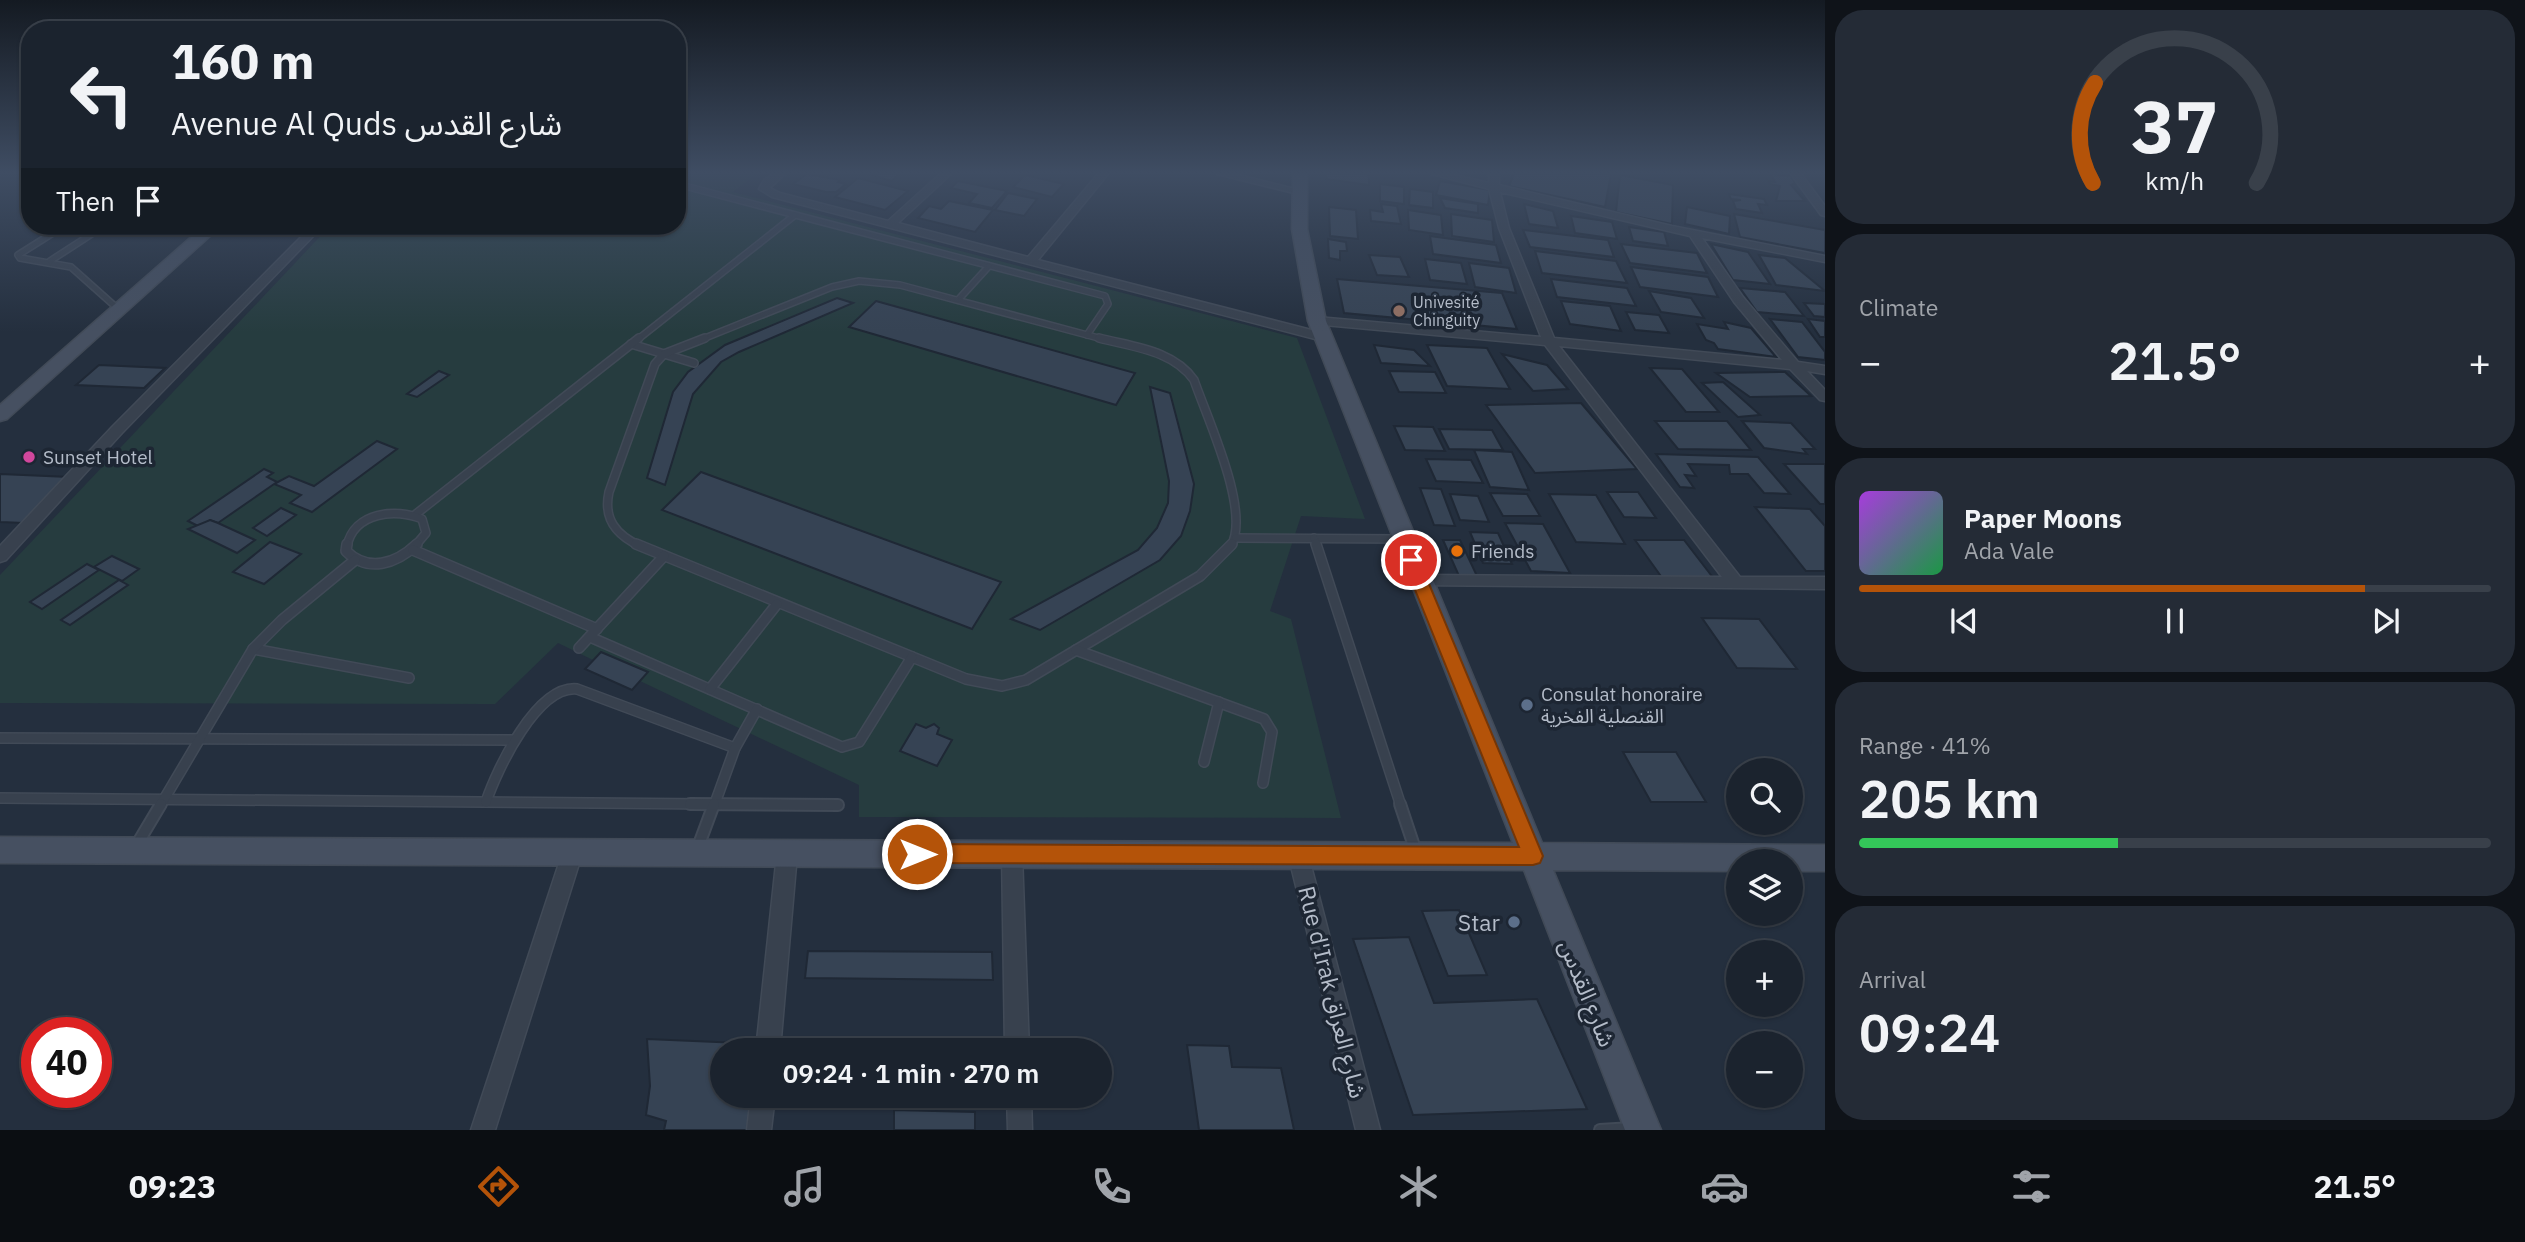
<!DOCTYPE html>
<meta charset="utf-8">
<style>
body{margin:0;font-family:"IBM Plex Sans","Noto Sans Arabic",sans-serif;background:#242b36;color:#f1f3f6;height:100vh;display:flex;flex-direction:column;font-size:26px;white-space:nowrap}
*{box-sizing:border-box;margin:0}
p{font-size:23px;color:#a0a4aa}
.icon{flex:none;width:38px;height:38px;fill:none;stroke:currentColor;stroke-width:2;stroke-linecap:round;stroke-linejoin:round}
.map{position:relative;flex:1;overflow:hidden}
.drawer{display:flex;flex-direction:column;gap:10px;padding:10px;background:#0f1319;width:700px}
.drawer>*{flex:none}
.hud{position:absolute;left:21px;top:21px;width:665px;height:214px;border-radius:28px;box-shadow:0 2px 5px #0004,0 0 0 2px #39404a;background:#1b232e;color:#f1f3f6;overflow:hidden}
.tools{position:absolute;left:1726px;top:758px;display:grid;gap:14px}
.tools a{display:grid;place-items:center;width:77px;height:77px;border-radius:50%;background:#1b232e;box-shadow:0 2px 5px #0004,0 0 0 2px #39404a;font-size:35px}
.speed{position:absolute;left:21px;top:1017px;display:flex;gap:14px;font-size:35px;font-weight:700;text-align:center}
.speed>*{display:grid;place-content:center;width:91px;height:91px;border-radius:50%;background:#1b232e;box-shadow:0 2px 5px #0004,0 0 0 2px #39404a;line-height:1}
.speed .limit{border:10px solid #d22;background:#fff;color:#111}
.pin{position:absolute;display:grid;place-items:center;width:60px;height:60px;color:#fff;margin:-30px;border:4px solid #fff;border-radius:50%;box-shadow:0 2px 7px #0007}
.me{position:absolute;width:77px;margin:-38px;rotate:90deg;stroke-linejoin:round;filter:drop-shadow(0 0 5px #0008)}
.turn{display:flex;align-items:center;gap:24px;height:147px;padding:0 35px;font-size:32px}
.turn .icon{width:91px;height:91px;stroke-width:2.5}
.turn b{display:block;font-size:49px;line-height:60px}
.then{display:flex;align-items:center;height:66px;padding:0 35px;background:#0003;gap:14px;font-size:26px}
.big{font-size:52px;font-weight:600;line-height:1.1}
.drawer .tile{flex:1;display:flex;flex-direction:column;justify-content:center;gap:10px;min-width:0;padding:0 24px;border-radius:28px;background:#242b36}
.drawer .dial{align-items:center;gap:0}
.dial svg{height:182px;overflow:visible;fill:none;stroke:#39404a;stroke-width:7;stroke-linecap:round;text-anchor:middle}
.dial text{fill:#f1f3f6;stroke:none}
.song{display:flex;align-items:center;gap:21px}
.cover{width:84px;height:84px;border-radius:10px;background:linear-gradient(135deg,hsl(280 70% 55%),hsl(140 70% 35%))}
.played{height:7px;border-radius:4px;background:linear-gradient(90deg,#b45309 80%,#39404a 80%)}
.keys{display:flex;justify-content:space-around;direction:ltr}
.heat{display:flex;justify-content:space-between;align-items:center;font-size:38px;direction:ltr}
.charge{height:10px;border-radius:5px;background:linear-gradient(90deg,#34c759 41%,#39404a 0)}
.trip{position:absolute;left:710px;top:1038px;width:402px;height:70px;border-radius:35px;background:#1b232e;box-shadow:0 2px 5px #0004,0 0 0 2px #39404a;font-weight:600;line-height:70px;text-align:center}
.tab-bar{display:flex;height:112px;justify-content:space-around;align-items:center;background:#0b0e12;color:#a0a4aa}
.tab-bar .icon{width:49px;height:49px}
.tab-bar .current{color:#b45309}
.tab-bar b{font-size:32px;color:#f1f3f6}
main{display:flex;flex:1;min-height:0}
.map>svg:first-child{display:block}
.green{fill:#263c3f}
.building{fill:#364354;stroke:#1f2835;stroke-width:2}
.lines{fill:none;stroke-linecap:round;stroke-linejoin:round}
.lane-far3-casing{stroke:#414a57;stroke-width:8}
.lane-far2-casing{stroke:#414a57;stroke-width:10}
.lane-far1-casing{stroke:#414a57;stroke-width:12}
.lane-casing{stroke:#414a57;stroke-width:14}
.street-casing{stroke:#414a57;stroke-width:3}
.secondary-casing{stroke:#414a57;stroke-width:3}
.lane-far3{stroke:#38414e;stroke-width:5}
.lane-far2{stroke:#38414e;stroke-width:7}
.lane-far1{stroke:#38414e;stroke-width:9}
.lane{stroke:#38414e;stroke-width:10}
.street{fill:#38414e;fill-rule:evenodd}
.secondary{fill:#465061;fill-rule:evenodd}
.route{fill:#b45309;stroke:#753606;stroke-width:2}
.education-dot{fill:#8d6e63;stroke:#1d2633;stroke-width:2.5}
.hotel-dot{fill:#d1479c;stroke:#1d2633;stroke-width:2.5}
.food-dot{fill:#e8710a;stroke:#1d2633;stroke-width:2.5}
.service-dot{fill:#5c6f8a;stroke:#1d2633;stroke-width:2.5}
.labels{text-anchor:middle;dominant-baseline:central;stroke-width:7;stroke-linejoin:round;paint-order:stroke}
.far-poi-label{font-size:16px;fill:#b4bcc9;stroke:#1d2633;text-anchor:start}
.poi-label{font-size:19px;fill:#b4bcc9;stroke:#1d2633;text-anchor:start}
.near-poi-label{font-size:23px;fill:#b4bcc9;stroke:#1d2633;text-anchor:end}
.near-street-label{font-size:23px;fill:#b4bcc9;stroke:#1d2633}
</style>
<main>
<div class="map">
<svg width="1825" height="1130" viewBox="0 0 1825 1130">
<rect width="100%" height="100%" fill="#242f3e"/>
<!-- green -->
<polygon class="green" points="677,174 756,174 733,192 1297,338 1365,519 1301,516 1270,611 1291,619 1341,818 859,817 859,785 640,681 632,690 585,669 593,660 558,643 495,704 0,703 0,575 330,226 677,226"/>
<!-- building -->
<g class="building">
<polygon points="807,174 840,180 838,182 846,184 836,192 826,192 793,184"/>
<polygon points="869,174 899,174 892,181"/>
<polygon points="1326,174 1365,174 1369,175 1369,185 1326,179"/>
<polygon points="1514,174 1611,174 1605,207 1509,186"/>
<polygon points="1771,174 1791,176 1795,183 1791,185 1805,201 1776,201 1780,186 1770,184 1768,181 1775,182"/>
<polygon points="1025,175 1064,184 1052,197 1013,187"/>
<polygon points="1620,175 1673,185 1672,224 1616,212"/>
<polygon points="858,178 908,191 885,210 835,197"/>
<polygon points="958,181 1007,191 992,208 969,203 977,194 951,188"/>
<polygon points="1440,181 1490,190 1488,205 1436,195"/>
<polygon points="1380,184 1404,187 1404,204 1380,201"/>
<polygon points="1410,189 1433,192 1433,208 1409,205"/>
<polygon points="1008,193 1037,199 1024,216 995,210"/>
<polygon points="1729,194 1764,199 1767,205 1758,204 1762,213 1736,209 1733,201 1741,200 1731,199"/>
<polygon points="1440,198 1478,204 1478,213 1445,208"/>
<polygon points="949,201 993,210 975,232 918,218 929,206 941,209"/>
<polygon points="1381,204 1397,206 1401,224 1371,221 1370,210 1383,212"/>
<polygon points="1524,204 1553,211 1558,228 1529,224"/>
<polygon points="1329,207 1356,210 1358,239 1330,236"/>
<polygon points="1687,207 1730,216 1729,234 1685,224"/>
<polygon points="1408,210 1441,215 1443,235 1409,230"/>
<polygon points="1451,214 1492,220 1494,242 1452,236"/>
<polygon points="1734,214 1825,230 1825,253 1740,237"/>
<polygon points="1571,216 1612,222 1617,239 1575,233"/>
<polygon points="1629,227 1664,232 1668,246 1633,241"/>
<polygon points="1523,230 1608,240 1614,257 1530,247"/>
<polygon points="1430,236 1496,245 1501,263 1433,254"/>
<polygon points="1328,239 1346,242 1347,251 1340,251 1340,260 1329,258"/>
<polygon points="1621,244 1697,253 1707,273 1630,263"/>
<polygon points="1711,244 1748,252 1770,284 1733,280"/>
<polygon points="1535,251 1616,261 1627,283 1542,273"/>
<polygon points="1369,255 1400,257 1409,277 1377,275"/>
<polygon points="1759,255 1785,258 1825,291 1776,285"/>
<polygon points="1425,259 1461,263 1467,284 1430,280"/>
<polygon points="1469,263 1509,268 1516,293 1475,287"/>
<polygon points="1631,267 1708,277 1718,297 1640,287"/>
<polygon points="1337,279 1502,293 1517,329 1344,313"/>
<polygon points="1551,279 1627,288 1636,306 1557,297"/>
<polygon points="1740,288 1785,292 1804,316 1757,312"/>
<polygon points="1649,291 1691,298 1704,318 1661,312"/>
<polygon points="837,298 853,303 739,352 721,362 693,394 665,485 647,478 673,392 688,372 725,345"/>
<polygon points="876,301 1135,373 1116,405 849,327"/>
<polygon points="1561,301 1610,306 1621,331 1570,324"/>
<polygon points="1804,303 1825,304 1825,317 1814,316"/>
<polygon points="1626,312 1659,315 1669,333 1635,330"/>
<polygon points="1770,319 1802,322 1825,352 1825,360 1798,357"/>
<polygon points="1808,319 1825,321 1825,337 1820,337"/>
<polygon points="1724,322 1751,328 1776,357 1718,349 1714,343 1706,340 1697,324 1728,329"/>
<polygon points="1374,345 1414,350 1430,366 1381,363"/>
<polygon points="1427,345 1487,348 1510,389 1447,386"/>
<polygon points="1502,354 1547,365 1568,389 1533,391"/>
<polygon points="99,365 165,368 144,388 76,385"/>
<polygon points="1650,368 1682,369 1719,412 1686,412"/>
<polygon points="439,371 449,375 417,397 407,394"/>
<polygon points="1389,371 1435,372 1446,393 1399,392"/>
<polygon points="1785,372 1811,396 1750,397 1716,373"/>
<polygon points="1723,382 1760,415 1738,417 1702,383"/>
<polygon points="1150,387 1170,393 1194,484 1190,511 1181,536 1160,560 1040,630 1011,619 1138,550 1157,528 1168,503 1169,481"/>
<polygon points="1581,403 1637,469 1535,473 1486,405"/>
<polygon points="1655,421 1727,421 1751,450 1678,449"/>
<polygon points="1742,421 1791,423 1815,449 1803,449 1807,454 1764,448"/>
<polygon points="1394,426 1433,427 1445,451 1405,450"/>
<polygon points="1439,429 1492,430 1503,450 1449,449"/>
<polygon points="377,441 397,449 312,512 290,503 301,495 274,484 289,476 314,486"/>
<polygon points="1474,450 1512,452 1529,490 1490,487"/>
<polygon points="1656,454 1758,457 1790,494 1764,493 1748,474 1730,474 1729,465 1688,464 1696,476 1685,475 1694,488 1680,487"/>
<polygon points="1426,459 1471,460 1483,483 1436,481"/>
<polygon points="1784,464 1825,464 1825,504 1820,504"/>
<polygon points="264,469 273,473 267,477 277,482 218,523 210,520 200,527 188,521"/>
<polygon points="701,472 1001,582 972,629 662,510"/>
<polygon points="0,474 69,477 24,523 0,522"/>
<polygon points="1420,488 1441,489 1455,526 1434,525"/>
<polygon points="1607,492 1638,492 1656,518 1624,517"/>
<polygon points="1490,493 1527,494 1540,516 1503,516"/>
<polygon points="1450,494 1478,496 1489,522 1460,520"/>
<polygon points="1549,494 1596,495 1625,544 1576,542"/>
<polygon points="1755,507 1810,509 1825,526 1825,571 1806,571"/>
<polygon points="281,508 296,515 267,536 253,528"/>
<polygon points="210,520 218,523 255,540 237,553 188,529"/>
<polygon points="1505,523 1543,524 1570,573 1531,571"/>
<polygon points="1470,532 1498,533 1512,564 1483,563"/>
<polygon points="1443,540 1460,540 1477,576 1459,576"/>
<polygon points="1635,540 1684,540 1714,579 1663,579"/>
<polygon points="270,542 301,554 264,584 233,572"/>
<polygon points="112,556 139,569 122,581 94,567"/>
<polygon points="87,564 99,570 42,609 30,602"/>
<polygon points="119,580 128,585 70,625 61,620"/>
<polygon points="1702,618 1759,619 1797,669 1737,668"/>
<polygon points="601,652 648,672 632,690 585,669"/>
<polygon points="916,724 926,728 934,724 939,728 937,734 952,740 937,766 900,751"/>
<polygon points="1623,752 1676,752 1706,802 1651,802"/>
<polygon points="1459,910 1487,975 1448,976 1422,911"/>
<polygon points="1409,937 1434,1003 1537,999 1587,1109 1413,1115 1353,939"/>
<polygon points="808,951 992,952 993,980 805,978"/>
<polygon points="647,1039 763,1044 762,1050 723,1050 723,1096 756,1096 751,1130 664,1130 666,1121 646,1115 650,1086"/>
<polygon points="1187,1045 1229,1046 1232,1067 1281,1068 1294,1130 1199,1130"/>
<polygon points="894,1110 975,1112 975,1130 894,1130"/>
</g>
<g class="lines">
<defs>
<g id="lane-far3">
<polyline points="677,184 1105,296 1108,304 1087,335"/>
<polyline points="64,226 18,255 20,258 71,267 117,308"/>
<polyline points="50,261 104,226"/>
<polyline points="958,300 989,266"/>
<polyline points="637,340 795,215"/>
<polyline points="700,340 832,287 859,281 900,285 1106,340"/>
</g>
<g id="lane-far2">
<path d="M 1099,338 C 1133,347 1173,350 1194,380 C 1207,418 1251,511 1231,546"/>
<polyline points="631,344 694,363"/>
<polyline points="416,514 639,338"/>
<polyline points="1236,538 1403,539"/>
<polyline points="1314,538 1317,546"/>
<path d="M 347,546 C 354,512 396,508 422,519 L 426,533 L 415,546"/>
<path d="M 640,546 C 616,535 603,519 609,492 L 655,364 L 664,354 L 705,338"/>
</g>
<g id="lane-far1">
<path d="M 347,544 L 346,551 C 368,573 396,564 417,544"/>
<polyline points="636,544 966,679 1002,686 1026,680 1200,576 1232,544"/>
<polyline points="1316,544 1401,806"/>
<polyline points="413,550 597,629"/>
<polyline points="590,637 842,747 859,742 912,657"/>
<polyline points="579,648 664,556"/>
<polyline points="253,649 409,678"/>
<polyline points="1076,650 1264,719 1272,732 1263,783"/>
<polyline points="710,689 777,604"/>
<polyline points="0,738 513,740"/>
<polyline points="1204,762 1219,702"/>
<polyline points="0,798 838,805"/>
<path d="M 486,802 C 497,769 537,685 577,689 L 735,748"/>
<polyline points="160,806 253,649 282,620 355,560"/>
<polyline points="714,806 735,748 757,709"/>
</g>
<g id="lane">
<polyline points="690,804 838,805"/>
<polyline points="1400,804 1416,852"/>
<polyline points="136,846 161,804"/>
<polyline points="698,847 714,804"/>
<polyline points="1600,1130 1632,1128"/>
</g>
<g id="street">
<polygon points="773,174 785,174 770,188 780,193 888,221 940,174 951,174 898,223 1028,257 1098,174 1108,174 1038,260 1327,334 1329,337 1327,340 1319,340 772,197 759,189 764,180"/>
<polygon points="1217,174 1235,174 1303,191 1298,194"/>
<path d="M 1432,174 L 1450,174 L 1489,183 L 1489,174 L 1499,174 L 1499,185 L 1672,226 L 1825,256 L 1825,262 L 1702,238 L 1743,297 L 1798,362 L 1825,366 L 1825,374 L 1807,371 L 1825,390 L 1825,401 L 1820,400 L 1790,369 L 1559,346 L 1740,577 L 1825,577 L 1825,589 L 1413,585 L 1411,581 L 1419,575 L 1722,577 L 1545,345 L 1313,324 L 1313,318 L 1317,317 L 1541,337 L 1499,228 L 1489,189 ZM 1500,192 L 1690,236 L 1734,302 L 1782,360 L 1554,338 L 1509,228 Z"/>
<polygon points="1791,174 1801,174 1825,206 1825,216 1821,215"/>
<polygon points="312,226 323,226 122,433 6,560 0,562 0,546 112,427"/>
<polygon points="573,842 580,844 583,851 495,1130 471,1130 563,851 566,844"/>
<polygon points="787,845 794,847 797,854 780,1050 756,1050 777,854 780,847"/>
<polygon points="1012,845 1019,847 1022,854 1029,1050 1005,1050 1002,854 1005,847"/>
<polygon points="1298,845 1305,847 1308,854 1380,1130 1356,1130 1288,854 1291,847"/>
<polygon points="751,1096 775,1096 771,1130 747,1130"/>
<polygon points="1007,1096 1031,1096 1032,1130 1008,1130"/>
</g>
<g id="secondary">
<polygon points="1293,174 1307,174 1307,229 1326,321 1542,843 1825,845 1825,871 1790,871 1790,861 1738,861 1738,871 1553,870 1661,1130 1625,1130 1524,870 0,863 0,837 1513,843 1308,321 1292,229"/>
<polygon points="204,226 221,226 7,419 0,421 0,405"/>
</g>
</defs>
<!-- lane-far3 casing -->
<use href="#lane-far3" class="lane-far3-casing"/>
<!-- lane-far2 casing -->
<use href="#lane-far2" class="lane-far2-casing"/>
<!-- lane-far1 casing -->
<use href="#lane-far1" class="lane-far1-casing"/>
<!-- lane casing -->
<use href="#lane" class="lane-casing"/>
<!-- street casing -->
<use href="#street" class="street-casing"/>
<!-- secondary casing -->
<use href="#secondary" class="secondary-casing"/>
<!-- lane-far3 -->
<use href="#lane-far3" class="lane-far3"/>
<!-- lane-far2 -->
<use href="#lane-far2" class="lane-far2"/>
<!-- lane-far1 -->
<use href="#lane-far1" class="lane-far1"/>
<!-- lane -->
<use href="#lane" class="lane"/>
<!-- street -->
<use href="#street" class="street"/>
<!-- secondary -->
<use href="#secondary" class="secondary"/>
</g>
<!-- sky -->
<linearGradient id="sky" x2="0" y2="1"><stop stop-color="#141a22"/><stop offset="0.52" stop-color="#3f4d63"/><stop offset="1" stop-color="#3f4d63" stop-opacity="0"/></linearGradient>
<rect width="1825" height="332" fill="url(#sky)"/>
<!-- route -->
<polygon class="route" points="1411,554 1419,560 1543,856 1540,863 1533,865 917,863 909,860 906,854 909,847 917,844 1519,847 1403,560"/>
<!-- markers -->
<circle class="education-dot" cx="1399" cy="311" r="7"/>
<circle class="hotel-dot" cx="29" cy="457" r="7"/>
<circle class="food-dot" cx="1457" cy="551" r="7"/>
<g class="service-dot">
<circle cx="1527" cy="705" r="7"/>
<circle cx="1514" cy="922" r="7"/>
</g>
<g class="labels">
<!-- far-poi labels -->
<g class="far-poi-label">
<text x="1413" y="302">Univesité<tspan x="1413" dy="18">Chinguity</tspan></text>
</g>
<!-- poi labels -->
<g class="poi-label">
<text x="43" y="457">Sunset Hotel</text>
<text x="1471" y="551">Friends</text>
<text x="1541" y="694">Consulat honoraire<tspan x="1541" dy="22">القنصلية الفخرية</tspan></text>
</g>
<!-- near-poi labels -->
<g class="near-poi-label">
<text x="1500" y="922">Star</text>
</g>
<!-- near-street labels -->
<g class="near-street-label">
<text transform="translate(1333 992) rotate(76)">Rue d'Irak شارع العراق</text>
<text transform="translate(1588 993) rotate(68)">شارع القدس</text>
</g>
</g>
</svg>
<div class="tools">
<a><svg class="icon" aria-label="search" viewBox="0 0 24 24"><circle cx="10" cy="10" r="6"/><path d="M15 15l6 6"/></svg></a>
<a><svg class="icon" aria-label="layers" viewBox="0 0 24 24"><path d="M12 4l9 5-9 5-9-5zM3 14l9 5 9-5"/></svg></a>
<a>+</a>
<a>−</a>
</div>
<div class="speed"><div class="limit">40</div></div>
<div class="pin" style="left:1411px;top:560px;background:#d93025"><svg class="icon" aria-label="arrive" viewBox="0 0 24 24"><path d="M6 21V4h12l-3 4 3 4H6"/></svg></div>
<svg class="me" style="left:917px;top:854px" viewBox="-20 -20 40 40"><circle r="17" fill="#b45309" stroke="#fff" stroke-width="3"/><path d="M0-11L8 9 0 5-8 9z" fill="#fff"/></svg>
<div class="trip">09:24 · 1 min · 270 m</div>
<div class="hud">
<div class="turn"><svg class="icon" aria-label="left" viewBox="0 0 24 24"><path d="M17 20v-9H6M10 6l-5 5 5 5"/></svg><div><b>160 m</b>Avenue Al Quds شارع القدس</div></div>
<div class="then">Then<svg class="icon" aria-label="arrive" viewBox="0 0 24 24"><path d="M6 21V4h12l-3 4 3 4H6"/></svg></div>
</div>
</div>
<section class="drawer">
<div class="tile dial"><svg viewBox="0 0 100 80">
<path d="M14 69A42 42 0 1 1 86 69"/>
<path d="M14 69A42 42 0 0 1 15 25" stroke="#b45309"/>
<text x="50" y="56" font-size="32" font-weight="700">37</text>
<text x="50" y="72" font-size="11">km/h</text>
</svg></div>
<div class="tile"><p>Climate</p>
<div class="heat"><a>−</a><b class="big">21.5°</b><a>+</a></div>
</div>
<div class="tile">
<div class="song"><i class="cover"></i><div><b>Paper Moons</b><p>Ada Vale</p></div></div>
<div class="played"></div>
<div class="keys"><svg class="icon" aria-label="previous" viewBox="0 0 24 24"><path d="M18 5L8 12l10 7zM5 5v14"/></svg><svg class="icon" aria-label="pause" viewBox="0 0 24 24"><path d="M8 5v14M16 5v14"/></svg><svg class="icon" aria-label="next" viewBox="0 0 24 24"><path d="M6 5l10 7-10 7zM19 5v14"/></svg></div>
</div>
<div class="tile"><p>Range · 41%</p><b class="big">205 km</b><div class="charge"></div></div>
<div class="tile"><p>Arrival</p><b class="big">09:24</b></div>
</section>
</main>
<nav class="tab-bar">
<b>09:23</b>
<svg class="icon current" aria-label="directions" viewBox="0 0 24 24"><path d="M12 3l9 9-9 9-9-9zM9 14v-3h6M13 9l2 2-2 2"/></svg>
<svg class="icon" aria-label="music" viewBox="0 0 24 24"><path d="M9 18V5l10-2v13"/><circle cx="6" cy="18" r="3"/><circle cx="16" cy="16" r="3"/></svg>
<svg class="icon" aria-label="phone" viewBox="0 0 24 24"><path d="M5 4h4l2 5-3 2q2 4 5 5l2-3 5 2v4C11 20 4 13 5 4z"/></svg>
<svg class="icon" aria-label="climate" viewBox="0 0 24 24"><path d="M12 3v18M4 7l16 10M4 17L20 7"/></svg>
<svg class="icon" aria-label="car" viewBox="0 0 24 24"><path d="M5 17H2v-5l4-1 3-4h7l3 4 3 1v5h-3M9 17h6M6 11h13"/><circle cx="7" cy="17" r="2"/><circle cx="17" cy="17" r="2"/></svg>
<svg class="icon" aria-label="filters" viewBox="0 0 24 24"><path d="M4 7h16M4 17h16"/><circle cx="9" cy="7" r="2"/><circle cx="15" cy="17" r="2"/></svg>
<b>21.5°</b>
</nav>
